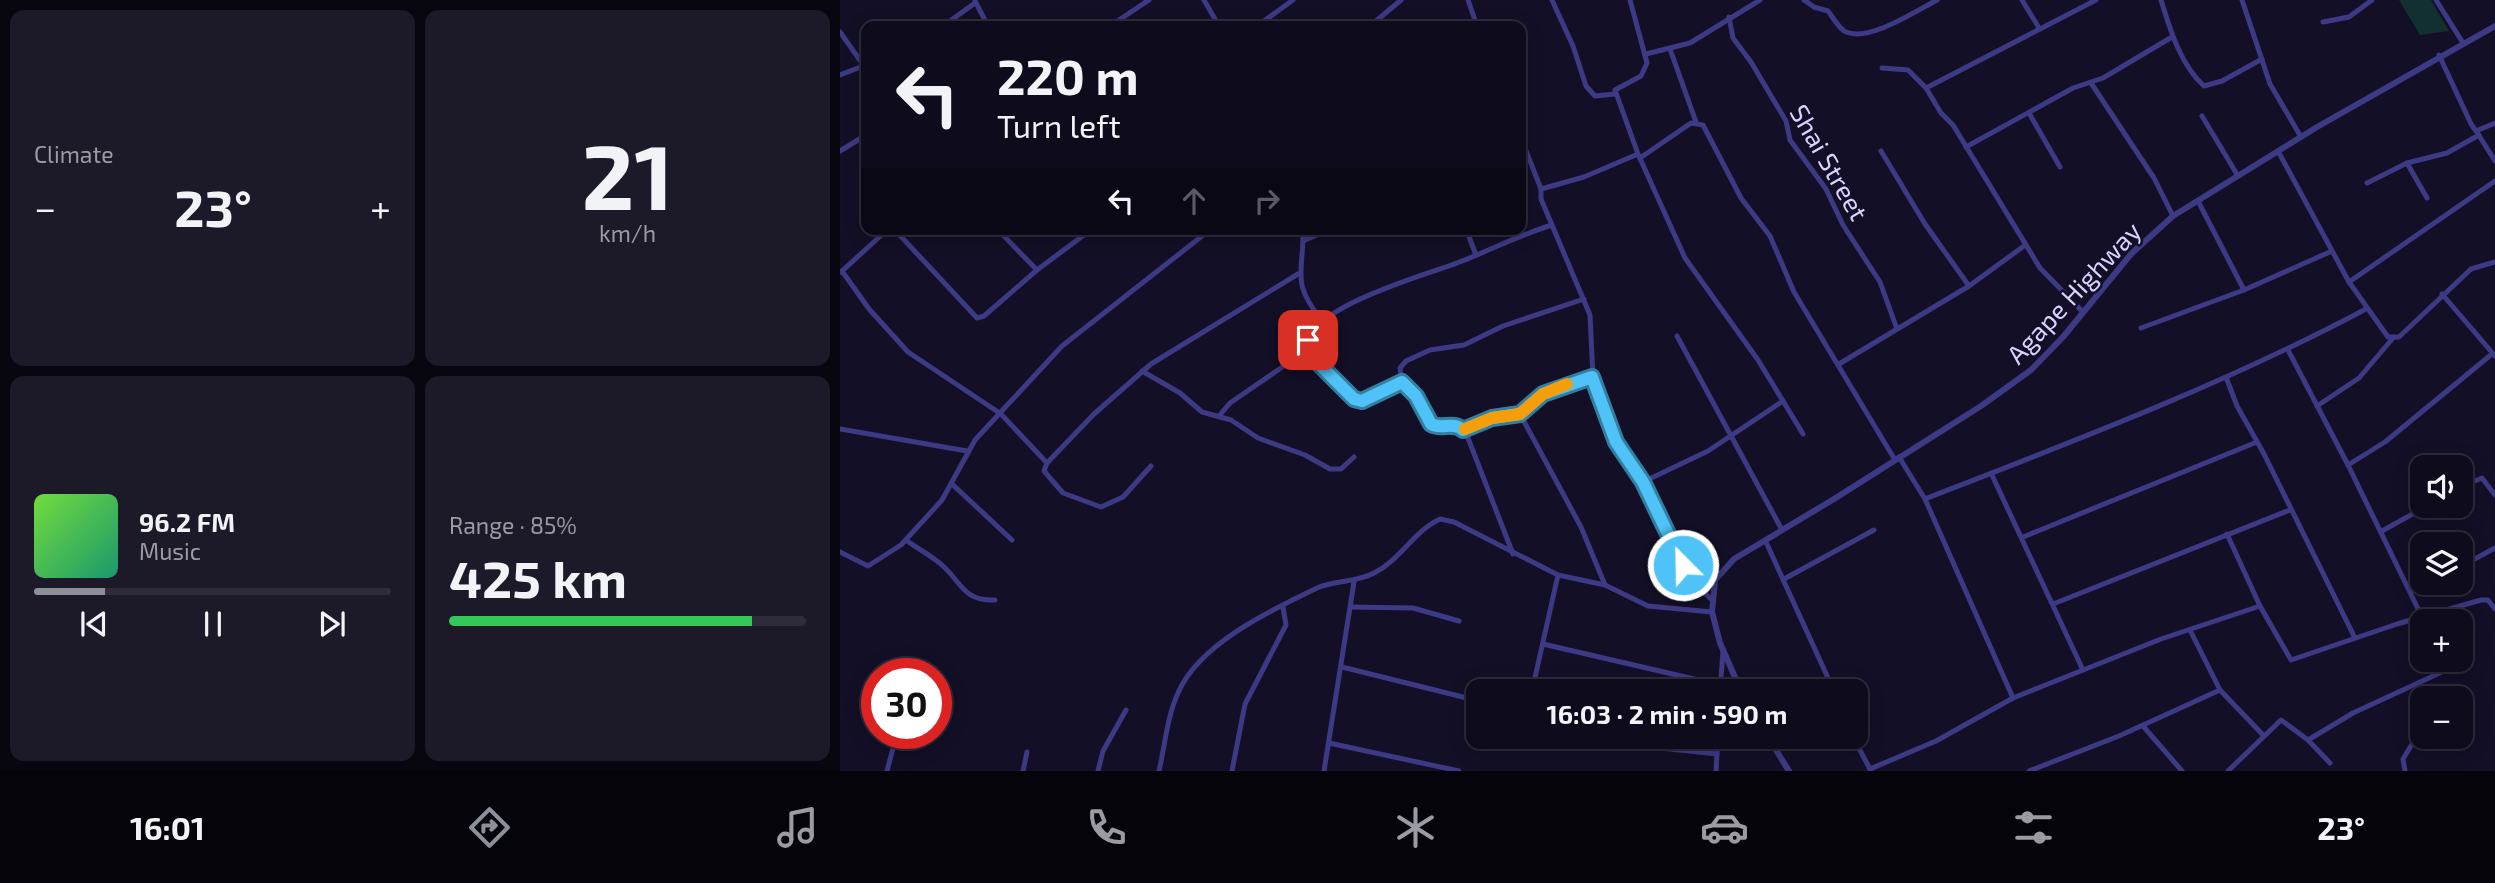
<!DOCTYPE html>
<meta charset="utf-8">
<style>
body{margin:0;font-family:"Exo 2",sans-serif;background:#1c1929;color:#f1f3f6;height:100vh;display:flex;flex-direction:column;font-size:26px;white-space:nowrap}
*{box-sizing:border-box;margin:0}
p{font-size:23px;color:#9b9ba3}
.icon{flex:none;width:38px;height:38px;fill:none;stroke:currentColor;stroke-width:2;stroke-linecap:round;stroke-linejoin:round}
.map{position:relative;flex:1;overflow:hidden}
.panel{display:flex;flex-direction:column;gap:10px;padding:10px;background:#08060f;width:840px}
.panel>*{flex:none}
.top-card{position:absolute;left:21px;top:21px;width:665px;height:214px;border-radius:14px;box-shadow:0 4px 18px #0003,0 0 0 2px #2e2b3b;background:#0e0b1c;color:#f1f3f6;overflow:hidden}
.tools{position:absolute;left:1570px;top:455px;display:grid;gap:14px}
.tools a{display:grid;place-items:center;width:63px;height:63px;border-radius:14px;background:#0e0b1c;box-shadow:0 4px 18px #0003,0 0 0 2px #2e2b3b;font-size:35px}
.speed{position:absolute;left:21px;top:658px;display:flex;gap:14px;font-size:35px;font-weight:700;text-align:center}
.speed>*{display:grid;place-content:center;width:91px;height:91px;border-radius:50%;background:#0e0b1c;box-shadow:0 4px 18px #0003,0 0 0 2px #2e2b3b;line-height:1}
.speed .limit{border:10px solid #d22;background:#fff;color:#111}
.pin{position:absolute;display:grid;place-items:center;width:60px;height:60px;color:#fff;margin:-30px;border-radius:14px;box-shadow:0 4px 10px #0006}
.me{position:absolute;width:77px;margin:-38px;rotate:337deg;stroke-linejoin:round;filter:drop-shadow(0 0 5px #0008)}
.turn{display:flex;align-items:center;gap:24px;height:147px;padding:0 21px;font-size:32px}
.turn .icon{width:91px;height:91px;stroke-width:2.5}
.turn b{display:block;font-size:49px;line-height:60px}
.lanes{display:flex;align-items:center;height:66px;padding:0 21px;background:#0003;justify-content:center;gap:35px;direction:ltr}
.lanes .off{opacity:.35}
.big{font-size:52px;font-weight:700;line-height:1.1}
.panel .tile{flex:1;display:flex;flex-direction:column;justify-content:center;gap:10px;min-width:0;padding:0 24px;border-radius:14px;background:#1c1929}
.panel .dial{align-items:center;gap:0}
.dial b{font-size:91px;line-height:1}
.song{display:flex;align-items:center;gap:21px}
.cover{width:84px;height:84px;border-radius:10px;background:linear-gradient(135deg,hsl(100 70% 55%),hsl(160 70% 35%))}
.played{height:7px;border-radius:4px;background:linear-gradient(90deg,#8c9099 20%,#2e2b3b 20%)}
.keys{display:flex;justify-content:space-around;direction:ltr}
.heat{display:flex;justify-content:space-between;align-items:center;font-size:38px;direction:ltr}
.charge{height:10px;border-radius:5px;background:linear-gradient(90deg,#34c759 85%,#2e2b3b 0)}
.panel .tiles{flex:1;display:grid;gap:10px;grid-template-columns:repeat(2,1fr)}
.trip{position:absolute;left:626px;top:679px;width:402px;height:70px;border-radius:14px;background:#0e0b1c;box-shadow:0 4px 18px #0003,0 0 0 2px #2e2b3b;font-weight:700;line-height:70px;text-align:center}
.menu{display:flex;height:112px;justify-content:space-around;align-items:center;background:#06040b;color:#9b9ba3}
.menu .icon{width:49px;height:49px}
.menu .current{color:#8c9099}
.menu b{font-size:32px;color:#f1f3f6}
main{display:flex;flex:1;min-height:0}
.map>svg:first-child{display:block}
.green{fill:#12302f}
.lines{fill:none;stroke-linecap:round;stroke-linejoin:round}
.minor{stroke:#3d3a85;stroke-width:5}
.tertiary{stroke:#3d3a85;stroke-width:6}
.route-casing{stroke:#337fa1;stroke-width:18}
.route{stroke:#4fc3f7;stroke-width:12}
.slow{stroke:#f59e0b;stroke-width:12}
.labels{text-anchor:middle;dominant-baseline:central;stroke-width:5;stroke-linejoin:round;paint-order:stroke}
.street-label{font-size:26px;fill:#d9d4ff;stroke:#130f26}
</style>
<main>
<section class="panel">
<div class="tiles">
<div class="tile"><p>Climate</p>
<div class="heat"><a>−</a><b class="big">23°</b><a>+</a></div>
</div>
<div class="tile dial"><b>21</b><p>km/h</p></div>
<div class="tile">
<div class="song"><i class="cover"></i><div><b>96.2 FM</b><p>Music</p></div></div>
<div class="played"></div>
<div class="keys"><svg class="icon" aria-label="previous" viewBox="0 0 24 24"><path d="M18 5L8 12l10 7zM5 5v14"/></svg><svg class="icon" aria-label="pause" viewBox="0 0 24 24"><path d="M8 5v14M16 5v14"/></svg><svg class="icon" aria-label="next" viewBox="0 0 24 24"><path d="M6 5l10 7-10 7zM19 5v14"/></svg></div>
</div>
<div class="tile"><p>Range · 85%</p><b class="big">425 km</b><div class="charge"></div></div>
</div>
</section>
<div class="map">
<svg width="1655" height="771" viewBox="0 0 1655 771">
<rect width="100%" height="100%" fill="#130f26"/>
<!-- green -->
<polygon class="green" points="1559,0 1591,0 1609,31 1580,35"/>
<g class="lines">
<!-- minor -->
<g class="minor">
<polyline points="364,0 379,26"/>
<polyline points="628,0 637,26"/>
<polyline points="712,0 733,46 746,86 755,96 775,94"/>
<polyline points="790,0 807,63 801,76 775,90 798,154 845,258 918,360 943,401 868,451 803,482"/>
<path d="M 964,0 L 974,7 L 988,11 C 993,17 998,28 1006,32 C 1029,42 1076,11 1097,0"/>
<polyline points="1182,0 1199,28"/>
<path d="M 1321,0 C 1330,29 1340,64 1364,86 L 1382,81 L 1422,59"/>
<polyline points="1402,0 1430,84 1461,137"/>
<polyline points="1596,0 1623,43"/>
<polyline points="135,1 148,26"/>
<polyline points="889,17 893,38 911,62 946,121 950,140 986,189 1003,225 1040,282 1057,329"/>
<polyline points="1483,22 1509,17 1532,0"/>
<polyline points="103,26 135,3"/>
<polyline points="270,26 309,0"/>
<polyline points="417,26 453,0"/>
<polyline points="530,26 561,0"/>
<polyline points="0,32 24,66"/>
<polyline points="830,49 856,122"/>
<polyline points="806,54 850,43 920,0"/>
<polyline points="1599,55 1631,124 1636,131 1655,123"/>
<polyline points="1042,68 1068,70 1086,88"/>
<polyline points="0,75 26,65"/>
<polyline points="1251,83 1314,178 1333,216"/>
<polyline points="1189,113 1220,167"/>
<polyline points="1362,116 1398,176"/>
<polyline points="1638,134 1655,161"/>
<polyline points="681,138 701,189 701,199 750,315 753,377 766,421 825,524 843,565 853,582 871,599"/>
<polyline points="1126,147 1233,88 1263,78 1332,37"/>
<polyline points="0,151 26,135"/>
<polyline points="1041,151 1085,224 1129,286"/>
<polyline points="1438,151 1509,282 1548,337 1559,337 1631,269 1655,262"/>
<polyline points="800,158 851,123 863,125 901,198 930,236 954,292 1055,460"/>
<polyline points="1567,163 1587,198"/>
<polyline points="1527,183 1567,163 1607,153 1639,135"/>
<polyline points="701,189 744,177 798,154"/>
<polyline points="1358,201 1404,290"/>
<polyline points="54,229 137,318 144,316 197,270 252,229"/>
<polyline points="157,229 197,270"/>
<path d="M 463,229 C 464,273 450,281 482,321"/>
<polyline points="626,229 636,255"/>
<polyline points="463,241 490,229"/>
<polyline points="2,271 29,309 68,352 161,414 207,463"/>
<polyline points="1,272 48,229"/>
<polyline points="1509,282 1655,181"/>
<polyline points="1602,294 1655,356"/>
<polyline points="1242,311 1200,268 1113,125 1101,113 1086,88 1256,0"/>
<polyline points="1301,328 1404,290 1492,251"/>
<polyline points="837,336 942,530"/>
<polyline points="1448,350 1508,465 1545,442 1652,354"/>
<polyline points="999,364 1129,286 1184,246"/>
<polyline points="302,371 340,393 362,412 391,420 418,438 465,455 490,469 501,469 514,457"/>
<polyline points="1386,377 1397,406 1424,454 1515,638"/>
<path d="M 562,382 L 519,402 L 472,357 C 442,313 590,274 617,263 C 649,251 679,235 712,225"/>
<polyline points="943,401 963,434"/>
<polyline points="1477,406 1519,378 1553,338"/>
<polyline points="680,414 741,527 765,585"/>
<polyline points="379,416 390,403 467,350"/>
<polyline points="0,429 127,451"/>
<polyline points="623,430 652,418 680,414 703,394 753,377"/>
<polyline points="1059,457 1085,499 1173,698"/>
<polyline points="1508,465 1582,617"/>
<polyline points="311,466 283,497 261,507 223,493 204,471 207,463 254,414 311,364 458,274"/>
<polyline points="1151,473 1243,670"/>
<polyline points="112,484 172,540"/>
<polyline points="1620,487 1642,478 1655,495"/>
<path d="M 1085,499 C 1234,441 1385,384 1526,309"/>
<polyline points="1542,531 1587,506"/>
<polyline points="1387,534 1420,606 1451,660 1557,624 1641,600 1648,600 1655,609"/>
<polyline points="1183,537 1417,442"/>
<path d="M 66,540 C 78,549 92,556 103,566 C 122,583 123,601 155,600"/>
<polyline points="925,540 994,691"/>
<polyline points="0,552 28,566 61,545 102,500 135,440 222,346 371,229"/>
<polyline points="673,554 628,438 617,426 591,424 576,396 562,382 560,368 566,361 590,350 624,345 663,326 744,299"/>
<polyline points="1620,567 1655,548"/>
<polyline points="944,579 1034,530"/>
<polyline points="1570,591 1589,583"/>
<polyline points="1213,604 1450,510"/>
<polyline points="511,607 573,608 619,621"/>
<polyline points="1350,630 1380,690 1423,735"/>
<polyline points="703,644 880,685"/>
<polyline points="502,667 639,701"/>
<polyline points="692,691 718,575"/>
<polyline points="880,691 883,652"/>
<polyline points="1303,726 1342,771"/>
<polyline points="775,737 811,747 877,754"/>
<polyline points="1013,737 1031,771"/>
<polyline points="1468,740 1513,713 1604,671"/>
<polyline points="489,743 619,771"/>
<polyline points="1030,769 1096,741 1173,698 1321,639 1420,606"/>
<polyline points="47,771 57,733"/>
<polyline points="183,771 187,752"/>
<polyline points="258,771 263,751 286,710"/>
<path d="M 319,771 C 325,745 327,717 338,693 C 359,644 431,610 477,588 C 495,580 515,583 534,573 C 560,560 574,531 600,519 L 614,522 L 718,575 L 765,585 L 808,606 L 872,612"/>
<polyline points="392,771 405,704 446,625 443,607"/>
<polyline points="484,771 514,582"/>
<polyline points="876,771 878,737"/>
<polyline points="1189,771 1279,736 1380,690"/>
<polyline points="1388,771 1441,720 1468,740 1490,763"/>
<polyline points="1565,771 1563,759 1580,731"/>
</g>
<!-- tertiary -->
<g class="tertiary">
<polyline points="901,691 880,643 872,612 875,580 894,559 994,499 1141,406 1191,370 1223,337 1291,254 1333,216 1477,127 1655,26"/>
<polyline points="928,737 949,771"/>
</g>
</g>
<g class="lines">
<defs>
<path id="route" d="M 468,340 L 467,350 L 472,357 L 514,399 L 522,401 L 562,382 L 576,396 L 591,424 C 601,430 613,421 623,430 L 652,418 L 680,414 L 703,394 L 752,377 L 776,442 L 803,482 L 843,565"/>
</defs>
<!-- route casing -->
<use href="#route" class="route-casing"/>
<!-- route -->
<use href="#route" class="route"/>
<!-- slow -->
<polyline class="slow" points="625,429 652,418 680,414 703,394 727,384"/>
</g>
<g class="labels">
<!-- street labels -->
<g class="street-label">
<text transform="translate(990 162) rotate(60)">Shai Street</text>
<text transform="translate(1233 292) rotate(-47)">Agape Highway</text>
</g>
</g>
</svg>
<div class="tools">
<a><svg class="icon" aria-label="sound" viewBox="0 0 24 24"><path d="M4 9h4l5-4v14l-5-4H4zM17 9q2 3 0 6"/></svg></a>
<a><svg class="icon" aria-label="layers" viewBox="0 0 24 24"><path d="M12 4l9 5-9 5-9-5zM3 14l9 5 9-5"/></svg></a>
<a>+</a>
<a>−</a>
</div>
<div class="speed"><div class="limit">30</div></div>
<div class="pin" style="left:468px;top:340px;background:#d93025"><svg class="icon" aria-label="arrive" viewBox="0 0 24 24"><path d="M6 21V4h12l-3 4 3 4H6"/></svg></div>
<svg class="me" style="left:843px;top:565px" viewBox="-20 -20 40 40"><circle r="17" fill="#4fc3f7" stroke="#fff" stroke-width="3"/><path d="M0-11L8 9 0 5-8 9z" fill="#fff"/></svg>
<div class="trip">16:03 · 2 min · 590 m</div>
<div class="top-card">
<div class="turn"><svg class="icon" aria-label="left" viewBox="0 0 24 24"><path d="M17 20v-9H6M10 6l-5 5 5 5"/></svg><div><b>220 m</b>Turn left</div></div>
<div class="lanes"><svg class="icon" aria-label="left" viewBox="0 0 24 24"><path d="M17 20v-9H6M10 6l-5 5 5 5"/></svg><svg class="icon off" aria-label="ahead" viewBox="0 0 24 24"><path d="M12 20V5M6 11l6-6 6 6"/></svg><svg class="icon off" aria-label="right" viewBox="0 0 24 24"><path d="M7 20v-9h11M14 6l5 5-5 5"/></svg></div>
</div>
</div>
</main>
<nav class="menu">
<b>16:01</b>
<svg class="icon current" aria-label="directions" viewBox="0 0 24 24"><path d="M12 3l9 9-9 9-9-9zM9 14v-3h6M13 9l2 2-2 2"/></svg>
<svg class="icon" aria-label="music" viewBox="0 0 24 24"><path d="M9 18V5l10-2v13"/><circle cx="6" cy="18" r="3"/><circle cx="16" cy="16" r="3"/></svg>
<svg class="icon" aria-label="phone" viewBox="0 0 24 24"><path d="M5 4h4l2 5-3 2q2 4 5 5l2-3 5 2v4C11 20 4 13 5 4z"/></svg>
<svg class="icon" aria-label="climate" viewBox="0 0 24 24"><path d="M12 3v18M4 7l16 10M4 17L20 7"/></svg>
<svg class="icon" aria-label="car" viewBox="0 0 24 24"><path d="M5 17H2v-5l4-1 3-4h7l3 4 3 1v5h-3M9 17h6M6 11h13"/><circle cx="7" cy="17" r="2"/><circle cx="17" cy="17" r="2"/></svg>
<svg class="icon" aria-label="filters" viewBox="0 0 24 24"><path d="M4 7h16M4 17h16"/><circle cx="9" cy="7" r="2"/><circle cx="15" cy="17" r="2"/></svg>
<b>23°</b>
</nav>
